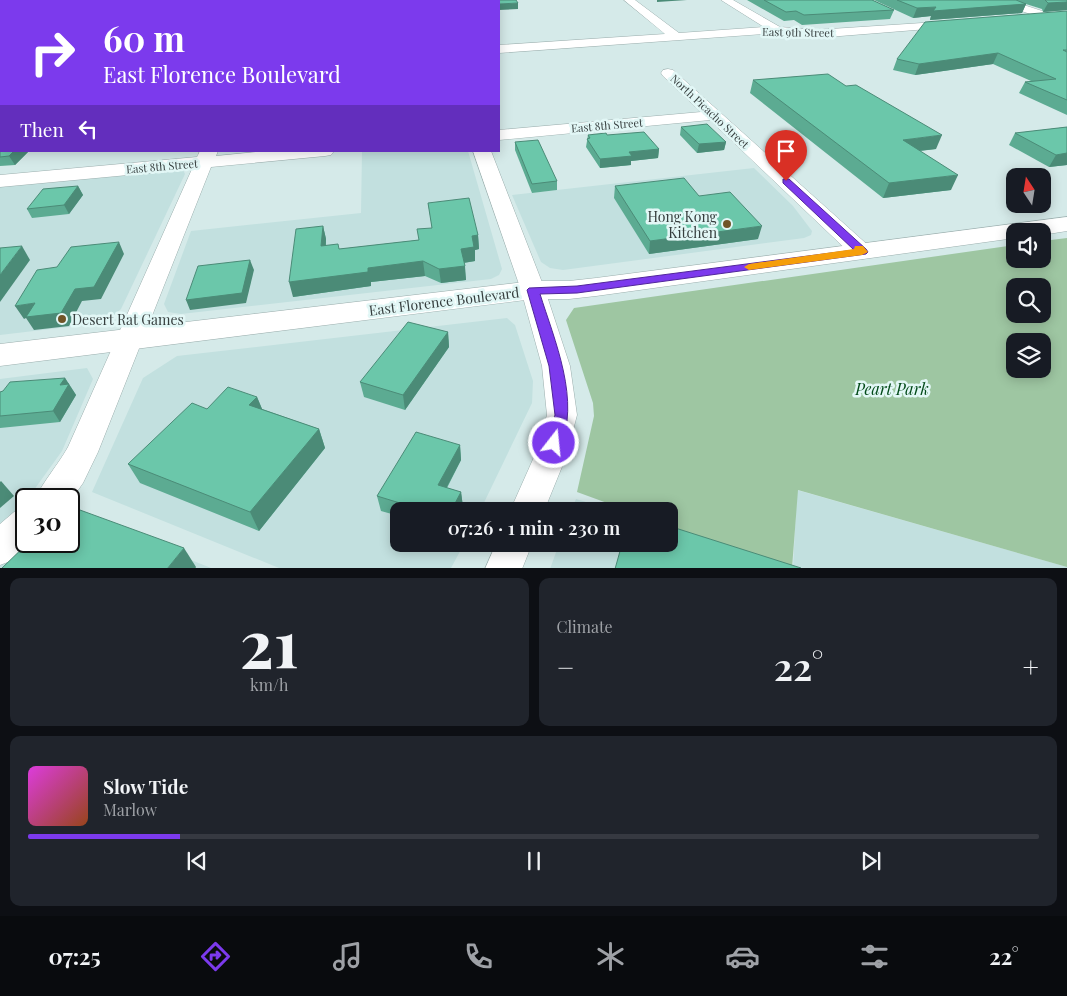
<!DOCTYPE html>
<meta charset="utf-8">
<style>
body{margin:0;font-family:"Playfair Display",serif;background:#20242c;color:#f1f3f6;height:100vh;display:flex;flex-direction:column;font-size:19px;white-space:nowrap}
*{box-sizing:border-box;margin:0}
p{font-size:16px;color:#9ea1a6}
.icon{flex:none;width:28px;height:28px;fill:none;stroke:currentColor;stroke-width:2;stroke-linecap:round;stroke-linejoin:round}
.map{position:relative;height:568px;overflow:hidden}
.sheet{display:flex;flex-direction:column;gap:10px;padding:10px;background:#0d0f14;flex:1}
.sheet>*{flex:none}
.hud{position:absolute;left:0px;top:0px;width:500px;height:152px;box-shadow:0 2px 12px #0003;background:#7c3aed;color:#fff;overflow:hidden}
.needle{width:32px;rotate:348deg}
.fabs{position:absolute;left:1006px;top:168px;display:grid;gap:10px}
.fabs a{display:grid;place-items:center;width:45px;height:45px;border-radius:10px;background:#171b24;box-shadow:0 2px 12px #0003;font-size:25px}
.speed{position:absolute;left:15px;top:488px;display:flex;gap:10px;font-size:25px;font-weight:700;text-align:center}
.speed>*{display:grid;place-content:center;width:65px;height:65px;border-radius:50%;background:#171b24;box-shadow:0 2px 12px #0003;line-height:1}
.speed .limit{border:2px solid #111;border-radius:8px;background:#fff;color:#111}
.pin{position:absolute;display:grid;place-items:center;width:42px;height:42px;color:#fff;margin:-51px -21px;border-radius:50% 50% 50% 0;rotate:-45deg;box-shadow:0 0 5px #0007}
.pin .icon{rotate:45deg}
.me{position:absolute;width:55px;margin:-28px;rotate:16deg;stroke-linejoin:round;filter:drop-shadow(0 0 4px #0008)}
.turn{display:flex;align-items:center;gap:18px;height:105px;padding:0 20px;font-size:22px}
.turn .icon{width:65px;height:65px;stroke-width:2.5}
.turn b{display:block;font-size:35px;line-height:42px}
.then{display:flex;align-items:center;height:48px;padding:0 20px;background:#0003;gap:10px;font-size:19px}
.big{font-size:38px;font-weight:600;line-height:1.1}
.sheet .widget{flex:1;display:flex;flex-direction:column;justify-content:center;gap:8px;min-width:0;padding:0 18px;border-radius:10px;background:#20242c}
.sheet .dial{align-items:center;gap:0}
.dial b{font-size:65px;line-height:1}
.song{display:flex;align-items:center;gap:15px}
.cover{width:60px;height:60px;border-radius:8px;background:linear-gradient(135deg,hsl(300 70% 55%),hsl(20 70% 35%))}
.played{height:5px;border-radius:2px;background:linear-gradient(90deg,#7c3aed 15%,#363941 15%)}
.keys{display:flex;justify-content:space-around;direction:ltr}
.heat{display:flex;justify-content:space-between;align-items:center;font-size:28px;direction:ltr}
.sheet .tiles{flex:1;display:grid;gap:10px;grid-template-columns:1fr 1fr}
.widget:last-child{grid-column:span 2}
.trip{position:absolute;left:390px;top:502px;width:288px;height:50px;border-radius:10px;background:#171b24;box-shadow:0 2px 12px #0003;font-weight:600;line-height:50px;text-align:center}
.dock{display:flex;height:80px;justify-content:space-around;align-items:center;background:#090b0e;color:#9ea1a6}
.dock .icon{width:35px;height:35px}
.dock .selected{color:#7c3aed}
.dock b{font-size:22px;color:#f1f3f6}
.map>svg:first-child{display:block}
.built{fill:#c2e0df}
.green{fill:#9ec6a2;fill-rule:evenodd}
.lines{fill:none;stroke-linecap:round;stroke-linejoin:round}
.minor-casing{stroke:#9cafae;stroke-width:1}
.primary-casing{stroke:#9cafae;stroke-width:1}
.minor{fill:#fff;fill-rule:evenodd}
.primary{fill:#fff;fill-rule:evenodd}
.wall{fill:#5cab92}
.shaded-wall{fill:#4b8b77}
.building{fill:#6bc7aa;stroke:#4b8b77}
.route{fill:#7c3aed;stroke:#51269a}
.slow{fill:#f59e0b}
.poi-dot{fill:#705427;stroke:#e2f7f6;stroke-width:2}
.labels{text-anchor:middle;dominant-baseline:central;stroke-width:5;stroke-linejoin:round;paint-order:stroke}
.far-street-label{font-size:11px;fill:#363e3e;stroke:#e2f7f6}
.poi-label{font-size:14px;fill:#363e3e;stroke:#e2f7f6;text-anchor:end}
.street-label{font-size:14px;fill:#363e3e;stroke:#e2f7f6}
.near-park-label{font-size:16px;font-style:italic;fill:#024a19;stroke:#e2f7f6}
</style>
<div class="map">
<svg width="1067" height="569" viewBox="0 0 1067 569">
<rect width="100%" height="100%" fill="#d5eae9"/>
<!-- built -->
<g class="built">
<polygon points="362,151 468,151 502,269 499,275 491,279 181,314 168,312 164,304 191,231 361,213"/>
<polygon points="178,168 183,170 185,174 121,309 110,318 93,324 0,335 0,185"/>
<polygon points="754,168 793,206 812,231 811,235 804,238 563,270 550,268 541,262 512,195"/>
<polygon points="507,318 515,325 533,381 532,403 480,511 399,511 399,544 464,544 451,568 279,568 92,492 143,378 177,356"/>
<polygon points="87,368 93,379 62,451 31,494 42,499 26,499 26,541 69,541 69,511 211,568 0,568 0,379"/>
<polygon points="797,490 1067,567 1067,569 793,569"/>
<polygon points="576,499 586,502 612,511 571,511"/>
<polygon points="559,544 661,544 737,569 550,569"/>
</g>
<!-- green -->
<path class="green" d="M 1067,238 L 1067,567 L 798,490 L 792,568 L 787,568 L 669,526 L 669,511 L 629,511 L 577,492 L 594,416 L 593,403 L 566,320 L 574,308 L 1015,245 L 1015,259 L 1042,259 L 1043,241 ZM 1015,286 L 1042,286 L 1042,314 L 1015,314 ZM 1015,341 L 1042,341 L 1042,369 L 1015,369 Z"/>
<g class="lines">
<defs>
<g id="minor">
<polygon points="428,0 438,0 439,1 429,1"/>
<polygon points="624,0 635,0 679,33 764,27 721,0 733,0 780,27 815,30 953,21 959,24 953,27 815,38 777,33 499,53 499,45 665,34"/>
<polygon points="993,0 1008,0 1067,19 1067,26 994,2"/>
<polygon points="668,69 673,70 870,247 873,252 870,257 862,259 854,257 710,120 499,140 499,130 701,112 663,76 661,73 663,70"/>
<path d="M 200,151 L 218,151 L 216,156 L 265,151 L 334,151 L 331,155 L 325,156 L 211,167 L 98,452 L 83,483 L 69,503 L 69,499 L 35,499 C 44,480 58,465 68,447 L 192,169 L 0,187 L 0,175 L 197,157 Z"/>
<polygon points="473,151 491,151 545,290 570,366 577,415 566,457 544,511 510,511 534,457 547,415 542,366 521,290"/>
<polygon points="26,507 26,541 32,541 13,560 0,565 0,524 14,512"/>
<polygon points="496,544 532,544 522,569 485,569"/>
</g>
<polygon id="primary" points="1067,217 1067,231 1042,235 1042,231 1015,231 1015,238 596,296 569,299 533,299 0,366 0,344 533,281 569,281 596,278"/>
</defs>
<!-- minor casing -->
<use href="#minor" class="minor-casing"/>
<!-- primary casing -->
<use href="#primary" class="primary-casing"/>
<!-- minor -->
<use href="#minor" class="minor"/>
<!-- primary -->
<use href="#primary" class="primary"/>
</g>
<!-- wall -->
<g class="wall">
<polygon points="747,0 872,0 894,10 890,19 802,25 794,20 784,21"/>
<polygon points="874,0 1067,0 1067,10 1043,12 1042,9 1026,4 1022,13 930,20 931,16 913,18"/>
<polygon points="1067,11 1067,115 1019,93 1025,82 1031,81 993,64 915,75 893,70 897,59"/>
<polygon points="753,80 936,149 920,151 951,190 883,198 750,93"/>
<polygon points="0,123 1,151 29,151 15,165 0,166"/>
<polygon points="681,127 726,142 724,150 697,153 680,135"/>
<polygon points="1067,127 1067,165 1049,167 1009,145 1015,133"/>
<polygon points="588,135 607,135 659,149 658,158 631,161 631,165 600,168 586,147"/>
<polygon points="515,142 557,181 557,190 532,193 515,150"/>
<polygon points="78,186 83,195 69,214 32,218 27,209"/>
<polygon points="615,186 699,196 758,239 649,254 614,198"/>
<polygon points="428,203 478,235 479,249 475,250 475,261 464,263 466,280 441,283 425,276 371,282 371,286 293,297 323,226 326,239 326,246 340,249 419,240 432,228"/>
<polygon points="448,332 449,347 405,410 364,397 360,382"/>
<polygon points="65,378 76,395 60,422 0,428 0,392"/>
<polygon points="257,397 262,409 319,429 325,448 259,531 140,483 128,464 207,409"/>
<polygon points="460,445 461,460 447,488 461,492 463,507 461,511 399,511 399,516 381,511 377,496"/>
</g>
<!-- shaded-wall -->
<g class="shaded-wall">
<polygon points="74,0 82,0 80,1 72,1"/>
<polygon points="220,0 230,0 229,1 200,1"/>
<polygon points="657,0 687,0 657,2"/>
<polygon points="1067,2 1067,10 1043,12 1048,3"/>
<polygon points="518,3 518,9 499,10 499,4"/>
<polygon points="1026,4 1022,13 930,20 931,16 913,18 917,8"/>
<polygon points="998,53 993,64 915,75 919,64"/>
<polygon points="942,135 936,149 898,153 903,140"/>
<polygon points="726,142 724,150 697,153 699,144"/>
<polygon points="659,149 658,158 631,161 631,165 600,168 600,159 629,152"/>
<polygon points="14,151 29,151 15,165 9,156"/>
<polygon points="1067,153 1067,165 1049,167 1056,155"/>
<polygon points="958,175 951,190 883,198 889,183"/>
<polygon points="78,186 83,195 69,214 64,205"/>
<polygon points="323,226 326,239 325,260 321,246"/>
<polygon points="762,226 758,239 649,254 650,241"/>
<polygon points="478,235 479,249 475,250 475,261 462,263 461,249 472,236"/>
<polygon points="119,242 124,254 101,299 82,301 69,326 34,330 26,318 24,319 15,306 35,303 75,289"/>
<polygon points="22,246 30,260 0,302 0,275"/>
<polygon points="250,260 254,270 246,303 190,310 186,300"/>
<polygon points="423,261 425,276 371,282 371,286 293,297 289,282 368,268"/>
<polygon points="465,266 466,280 441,283 439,269"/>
<polygon points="448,332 449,347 405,410 403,395"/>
<polygon points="65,378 76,395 60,422 53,411 60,385"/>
<polygon points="257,397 265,416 249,405"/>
<polygon points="319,429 325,448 259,531 250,512"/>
<polygon points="460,445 461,460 440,500 438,485"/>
<polygon points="1,481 14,496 0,508 0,482"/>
<polygon points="461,492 463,507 461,511 451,511"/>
<polygon points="184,548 196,567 195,569 167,569"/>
</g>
<!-- building -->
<g class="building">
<polygon points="0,0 74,0 72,1 1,1 1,53 0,53"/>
<polygon points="128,0 220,0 200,1 126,1"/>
<rect x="334" y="0" width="78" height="1"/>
<polygon points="479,0 516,0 518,3 499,4 499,1 480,1"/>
<polygon points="764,0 872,0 894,10 804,15 796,11 786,12"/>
<polygon points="897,0 1016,0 1026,4 933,11 936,7 917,8"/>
<polygon points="1045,0 1067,0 1067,2 1048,3"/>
<polygon points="1067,11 1067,50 1063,50 1067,52 1067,100 1025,82 1056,79 998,53 919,64 897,59 925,22"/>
<polygon points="828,74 846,86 856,85 942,135 903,140 958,175 889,183 753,80"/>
<polygon points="1,122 1,151 14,151 9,156 0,157 0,123"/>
<polygon points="707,124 726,142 699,144 681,127"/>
<polygon points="1067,127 1067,153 1056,155 1015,133"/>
<polygon points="644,132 659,149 629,152 632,156 600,159 587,139 590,138 588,135 606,133 607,135"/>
<polygon points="538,140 557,181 532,184 515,142"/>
<polygon points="684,178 699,196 730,192 762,226 650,241 615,186"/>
<polygon points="78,186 64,205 27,209 43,189"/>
<polygon points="469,198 478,235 472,236 474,247 461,249 465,266 439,269 423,261 368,268 368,272 289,282 296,229 323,226 321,246 338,244 339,249 419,240 417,229 432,228 428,203"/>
<polygon points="119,242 94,287 75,289 61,313 26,317 35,303 15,306 37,270 57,267 71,247"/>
<polygon points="22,246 0,275 0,248"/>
<polygon points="250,260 242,293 186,300 198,266"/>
<polygon points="408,322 448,332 403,395 360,382"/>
<polygon points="65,378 60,385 69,384 53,411 0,416 0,392 3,391 10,382"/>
<polygon points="228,387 257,397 249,405 319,429 250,512 128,464 192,403 207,409"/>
<polygon points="416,432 460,445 438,485 461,492 451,511 426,511 377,496"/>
<polygon points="69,506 184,548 167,569 1,569 30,541 69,541"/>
<polygon points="669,526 801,568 801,569 615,569 622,544 669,544"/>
</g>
<!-- route -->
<path class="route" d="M 783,179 L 789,179 L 866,249 L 868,252 L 866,254 L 577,293 L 540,294 C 554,339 582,403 559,448 L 554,449 L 548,448 L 546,443 L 555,415 L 549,366 L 527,290 L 529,288 L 577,286 L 854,250 L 783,183 Z"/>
<!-- slow -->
<polygon class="slow" points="855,246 863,246 868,252 862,255 749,270 744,267 749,264 854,249"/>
<!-- markers -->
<g class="poi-dot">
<circle cx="727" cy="224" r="5"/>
<circle cx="62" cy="319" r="5"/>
</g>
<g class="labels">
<!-- far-street labels -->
<g class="far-street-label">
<text transform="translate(798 32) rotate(1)">East 9th Street</text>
<text transform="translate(710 111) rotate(43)">North Picacho Street</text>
<text transform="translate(607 125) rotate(-5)">East 8th Street</text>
<text transform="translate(162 166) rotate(-5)">East 8th Street</text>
</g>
<!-- poi labels -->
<g class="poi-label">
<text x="717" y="216">Hong Kong<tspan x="717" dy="16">Kitchen</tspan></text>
<text x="72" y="319" text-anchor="start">Desert Rat Games</text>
</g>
<!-- street labels -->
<g class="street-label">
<text transform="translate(444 301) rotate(-7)">East Florence Boulevard</text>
</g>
<!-- near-park labels -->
<g class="near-park-label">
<text x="892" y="388">Peart Park</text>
</g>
</g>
</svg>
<div class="fabs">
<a><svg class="needle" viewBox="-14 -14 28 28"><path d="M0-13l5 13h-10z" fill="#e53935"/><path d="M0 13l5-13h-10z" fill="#9ea1a6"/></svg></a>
<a><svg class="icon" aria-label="sound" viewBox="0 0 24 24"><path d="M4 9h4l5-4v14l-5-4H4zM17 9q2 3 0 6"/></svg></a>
<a><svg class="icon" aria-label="search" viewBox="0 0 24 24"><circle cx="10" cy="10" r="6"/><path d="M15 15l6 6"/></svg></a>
<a><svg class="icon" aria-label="layers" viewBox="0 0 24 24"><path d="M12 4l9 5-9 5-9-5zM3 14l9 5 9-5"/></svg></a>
</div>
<div class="speed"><div class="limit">30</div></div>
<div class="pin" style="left:786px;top:181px;background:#d93025"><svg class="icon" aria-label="arrive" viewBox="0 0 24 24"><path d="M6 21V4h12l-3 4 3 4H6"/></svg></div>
<svg class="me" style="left:554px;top:443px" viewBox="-20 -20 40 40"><circle r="17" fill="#7c3aed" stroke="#fff" stroke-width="3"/><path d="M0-11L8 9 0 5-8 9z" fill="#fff"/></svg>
<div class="trip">07:26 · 1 min · 230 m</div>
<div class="hud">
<div class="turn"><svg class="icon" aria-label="right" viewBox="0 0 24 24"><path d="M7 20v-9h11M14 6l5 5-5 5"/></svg><div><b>60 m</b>East Florence Boulevard</div></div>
<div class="then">Then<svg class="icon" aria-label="left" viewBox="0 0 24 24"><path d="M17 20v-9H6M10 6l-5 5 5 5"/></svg></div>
</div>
</div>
<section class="sheet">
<div class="tiles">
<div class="widget dial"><b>21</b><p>km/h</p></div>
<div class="widget"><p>Climate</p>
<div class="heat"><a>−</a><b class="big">22°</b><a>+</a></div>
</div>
<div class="widget">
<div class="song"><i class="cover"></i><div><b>Slow Tide</b><p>Marlow</p></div></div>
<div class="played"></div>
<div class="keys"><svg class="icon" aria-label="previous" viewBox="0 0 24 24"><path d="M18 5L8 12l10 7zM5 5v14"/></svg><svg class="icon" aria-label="pause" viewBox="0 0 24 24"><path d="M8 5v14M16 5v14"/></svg><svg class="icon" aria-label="next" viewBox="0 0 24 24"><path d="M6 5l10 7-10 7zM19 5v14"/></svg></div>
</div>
</div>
</section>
<nav class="dock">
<b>07:25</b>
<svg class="icon selected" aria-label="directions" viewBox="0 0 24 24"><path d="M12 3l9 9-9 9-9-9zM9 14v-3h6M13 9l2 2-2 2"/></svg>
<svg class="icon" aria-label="music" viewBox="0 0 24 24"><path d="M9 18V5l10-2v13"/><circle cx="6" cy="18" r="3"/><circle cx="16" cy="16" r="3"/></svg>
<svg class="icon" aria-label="phone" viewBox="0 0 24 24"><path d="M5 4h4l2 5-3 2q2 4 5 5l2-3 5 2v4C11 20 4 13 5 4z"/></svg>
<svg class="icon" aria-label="climate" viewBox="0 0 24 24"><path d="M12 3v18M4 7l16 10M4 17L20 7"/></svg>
<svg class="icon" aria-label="car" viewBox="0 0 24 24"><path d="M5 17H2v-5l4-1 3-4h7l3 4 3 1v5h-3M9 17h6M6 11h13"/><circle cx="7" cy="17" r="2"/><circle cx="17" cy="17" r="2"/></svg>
<svg class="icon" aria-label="filters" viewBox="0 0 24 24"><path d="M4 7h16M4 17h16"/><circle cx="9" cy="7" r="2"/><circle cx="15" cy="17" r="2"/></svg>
<b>22°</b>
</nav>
